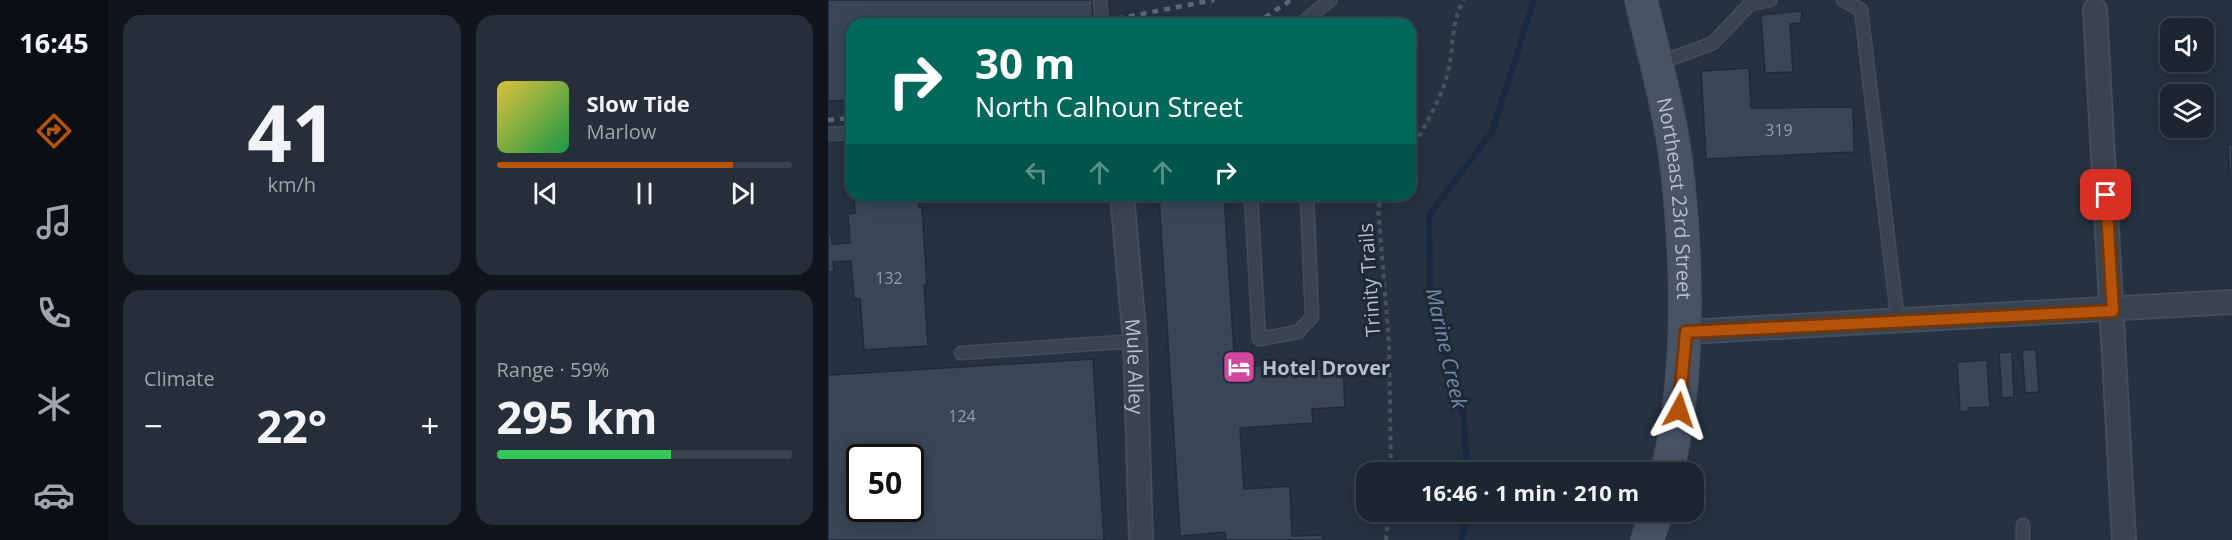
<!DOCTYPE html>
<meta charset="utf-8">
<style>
body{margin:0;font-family:"Open Sans",sans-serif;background:#252e39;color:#f1f3f6;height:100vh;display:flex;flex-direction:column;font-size:22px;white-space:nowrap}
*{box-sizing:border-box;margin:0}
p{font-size:20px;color:#a0a5ab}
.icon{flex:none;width:33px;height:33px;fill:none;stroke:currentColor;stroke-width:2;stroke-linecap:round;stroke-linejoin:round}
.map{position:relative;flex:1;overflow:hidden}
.panel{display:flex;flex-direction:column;gap:15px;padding:15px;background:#0f151b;width:720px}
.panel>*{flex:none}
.hud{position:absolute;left:18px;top:18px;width:570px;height:183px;border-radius:18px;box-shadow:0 3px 15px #0003,0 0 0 2px #3a434d;background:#00695c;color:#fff;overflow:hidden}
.controls{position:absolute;left:1332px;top:18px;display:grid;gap:12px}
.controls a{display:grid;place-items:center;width:54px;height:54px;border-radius:12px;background:#1c2631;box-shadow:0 3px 15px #0003,0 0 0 2px #3a434d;font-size:30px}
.speed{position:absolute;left:18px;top:444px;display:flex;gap:12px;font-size:30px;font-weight:700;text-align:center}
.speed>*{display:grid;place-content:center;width:78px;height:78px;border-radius:50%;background:#1c2631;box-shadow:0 3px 15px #0003,0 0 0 2px #3a434d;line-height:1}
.speed .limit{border:3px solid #111;border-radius:9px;background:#fff;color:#111}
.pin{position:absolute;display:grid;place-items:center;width:51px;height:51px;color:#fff;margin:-26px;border-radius:12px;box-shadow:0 3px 9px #0006}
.me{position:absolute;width:66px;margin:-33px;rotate:5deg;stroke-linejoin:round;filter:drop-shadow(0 0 4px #0008)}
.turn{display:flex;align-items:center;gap:21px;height:126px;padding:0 30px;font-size:27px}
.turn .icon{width:78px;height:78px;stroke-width:2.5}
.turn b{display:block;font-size:42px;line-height:51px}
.lanes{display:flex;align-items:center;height:57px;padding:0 30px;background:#0003;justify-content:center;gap:30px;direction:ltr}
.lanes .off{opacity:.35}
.big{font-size:45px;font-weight:700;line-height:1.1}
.panel .widget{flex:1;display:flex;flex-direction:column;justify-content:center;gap:9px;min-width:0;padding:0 21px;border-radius:18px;background:#252e39}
.panel .dial{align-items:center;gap:0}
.dial b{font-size:78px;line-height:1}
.song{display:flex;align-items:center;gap:18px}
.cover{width:72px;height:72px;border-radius:9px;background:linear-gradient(135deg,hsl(50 70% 55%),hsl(140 70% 35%))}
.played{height:6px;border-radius:3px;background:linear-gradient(90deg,#b45309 80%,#3a434d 80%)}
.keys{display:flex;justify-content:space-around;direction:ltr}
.heat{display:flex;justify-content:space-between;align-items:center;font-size:33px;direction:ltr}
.charge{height:9px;border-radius:4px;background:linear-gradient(90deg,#34c759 59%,#3a434d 0)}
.panel .tiles{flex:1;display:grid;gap:15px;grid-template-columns:repeat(2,1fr)}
.trip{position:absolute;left:528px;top:462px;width:348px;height:60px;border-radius:18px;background:#1c2631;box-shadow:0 3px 15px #0003,0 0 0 2px #3a434d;font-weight:700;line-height:60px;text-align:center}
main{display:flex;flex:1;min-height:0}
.dock{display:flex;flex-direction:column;width:108px;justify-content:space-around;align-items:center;background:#0b0f14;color:#a0a5ab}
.dock .icon{width:42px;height:42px}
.dock .current{color:#b45309}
.dock b{font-size:27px;color:#f1f3f6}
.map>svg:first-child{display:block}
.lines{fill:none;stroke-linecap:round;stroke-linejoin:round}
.stream{stroke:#182940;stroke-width:6}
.building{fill:#384657;stroke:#212b38;stroke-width:1.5;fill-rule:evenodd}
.lane-casing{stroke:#444d5a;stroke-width:15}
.street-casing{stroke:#444d5a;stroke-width:26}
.secondary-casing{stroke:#444d5a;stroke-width:34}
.path{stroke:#41585a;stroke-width:4;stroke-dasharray:4.5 4.5;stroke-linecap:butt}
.lane{stroke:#3a4451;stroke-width:12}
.street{stroke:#3a4451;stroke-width:22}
.secondary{stroke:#485364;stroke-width:32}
.rail{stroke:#5c6878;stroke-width:4.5;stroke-dasharray:6 6;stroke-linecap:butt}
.route-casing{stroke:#753606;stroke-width:15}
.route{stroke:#b45309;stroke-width:10}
.labels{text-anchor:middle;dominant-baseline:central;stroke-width:6;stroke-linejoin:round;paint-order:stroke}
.number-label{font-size:16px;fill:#959fac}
.street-label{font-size:20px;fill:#b7bfcb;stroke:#1f2936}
.poi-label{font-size:20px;font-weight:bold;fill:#b7bfcb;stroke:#1f2936;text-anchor:start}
.water-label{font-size:21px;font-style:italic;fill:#7089aa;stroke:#1f2936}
</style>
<main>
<nav class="dock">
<b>16:45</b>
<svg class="icon current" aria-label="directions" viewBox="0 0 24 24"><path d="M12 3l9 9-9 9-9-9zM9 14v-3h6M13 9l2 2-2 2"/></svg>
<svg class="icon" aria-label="music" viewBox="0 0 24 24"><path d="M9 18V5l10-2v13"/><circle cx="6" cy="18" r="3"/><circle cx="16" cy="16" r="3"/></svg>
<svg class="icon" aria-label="phone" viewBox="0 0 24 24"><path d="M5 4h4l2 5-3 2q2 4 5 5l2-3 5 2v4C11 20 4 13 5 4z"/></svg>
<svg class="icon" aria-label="climate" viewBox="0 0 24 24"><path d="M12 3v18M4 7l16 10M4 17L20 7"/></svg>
<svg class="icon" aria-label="car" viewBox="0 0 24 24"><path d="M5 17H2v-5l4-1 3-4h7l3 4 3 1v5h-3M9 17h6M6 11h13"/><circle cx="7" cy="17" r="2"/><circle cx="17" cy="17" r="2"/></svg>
</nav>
<section class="panel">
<div class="tiles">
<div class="widget dial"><b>41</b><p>km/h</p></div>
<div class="widget">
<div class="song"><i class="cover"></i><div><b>Slow Tide</b><p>Marlow</p></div></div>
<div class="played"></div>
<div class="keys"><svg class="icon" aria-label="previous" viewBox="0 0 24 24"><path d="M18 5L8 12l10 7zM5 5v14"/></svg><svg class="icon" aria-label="pause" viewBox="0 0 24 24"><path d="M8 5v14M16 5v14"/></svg><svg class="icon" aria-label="next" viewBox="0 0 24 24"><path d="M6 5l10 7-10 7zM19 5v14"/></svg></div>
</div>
<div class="widget"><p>Climate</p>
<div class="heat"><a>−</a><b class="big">22°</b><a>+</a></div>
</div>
<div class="widget"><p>Range · 59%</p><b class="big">295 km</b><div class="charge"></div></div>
</div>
</section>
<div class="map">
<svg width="1404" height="540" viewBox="0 0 1404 540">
<rect width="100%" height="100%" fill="#263241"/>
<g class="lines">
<!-- stream -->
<g class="stream">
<polyline points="639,472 636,420 602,296 601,215 664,132 706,0"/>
<polyline points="633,540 640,512"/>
</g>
</g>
<!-- building -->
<g class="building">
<polygon points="0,0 264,0 265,24 24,24 24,100 0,101"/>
<polygon points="974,11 973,23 962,24 965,72 937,73 933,15"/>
<polygon points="921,68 923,108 1025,107 1026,152 878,159 873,71"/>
<polygon points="1404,144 1404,179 1402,179 1400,145"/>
<polygon points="26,195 90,195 91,207 94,207 99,285 96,285 100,346 36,350 32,299 26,299 23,261 5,262 6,271 0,272 0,234 3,234 4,244 22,243 20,214 27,213"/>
<polygon points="396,195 407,367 479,363 480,370 515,368 517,407 484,409 485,423 412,428 416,489 462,486 464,536 494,535 495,540 398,540 397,532 352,536 331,197"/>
<polygon points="1208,349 1211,392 1197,393 1194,350"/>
<polygon points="1184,352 1186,397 1174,398 1171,353"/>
<path d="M 265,359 L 276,540 L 0,540 L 0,375 ZM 32,458 L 82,458 L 82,508 L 32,508 Z"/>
<polygon points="1159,360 1162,407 1141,408 1142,411 1132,412 1129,362"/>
</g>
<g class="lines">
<defs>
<g id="lane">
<polyline points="272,0 274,24"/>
<polyline points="1015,0 1033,10 1070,322"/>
<polyline points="473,24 502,0"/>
<polyline points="829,64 885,43 922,4 942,0"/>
<polyline points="0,134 24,133"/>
<polyline points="423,195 431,339 470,332 484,317 479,195"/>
<polyline points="133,353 307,341"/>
<polyline points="1195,525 1195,540"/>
</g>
<g id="street">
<polyline points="1267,10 1296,540"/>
<path id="s1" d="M 294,195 L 307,341 L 313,540"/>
<polyline points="858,332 1404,302"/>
</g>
<g id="secondary">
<path id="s2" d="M 813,0 C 827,59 844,118 850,178 C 860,275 862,378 839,472"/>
<polyline points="819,540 829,512"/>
</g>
</defs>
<!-- lane casing -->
<use href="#lane" class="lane-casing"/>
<!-- street casing -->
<use href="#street" class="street-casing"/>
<!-- secondary casing -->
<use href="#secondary" class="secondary-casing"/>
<!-- path -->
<g class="path">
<path d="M 582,152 C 597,126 615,97 621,67 C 626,44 623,21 636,0"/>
<polyline points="557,195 550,207 561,342 563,472"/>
<polyline points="558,540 560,512"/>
</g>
<!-- lane -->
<use href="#lane" class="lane"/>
<!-- street -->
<use href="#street" class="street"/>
<!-- secondary -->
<use href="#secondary" class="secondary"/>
<!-- rail -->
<g class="rail">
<polyline points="265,20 287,19 386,0"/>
<polyline points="427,24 463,0"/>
<polyline points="0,120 24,118"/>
</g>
</g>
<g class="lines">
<defs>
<polyline id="route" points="851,410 858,332 1285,311 1278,195"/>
</defs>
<!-- route casing -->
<use href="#route" class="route-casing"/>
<!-- route -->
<use href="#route" class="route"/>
</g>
<!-- icons -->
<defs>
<symbol id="hotel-square" viewBox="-11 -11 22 22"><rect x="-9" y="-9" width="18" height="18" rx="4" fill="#d1479c" stroke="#1f2936"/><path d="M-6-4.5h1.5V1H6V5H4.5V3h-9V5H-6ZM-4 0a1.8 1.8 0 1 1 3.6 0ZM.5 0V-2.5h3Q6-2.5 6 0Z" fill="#fff"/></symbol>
</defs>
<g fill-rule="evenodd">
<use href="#hotel-square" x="392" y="348" width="38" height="38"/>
</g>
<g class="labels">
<!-- number labels -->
<g class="number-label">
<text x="951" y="130">319</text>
<text x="61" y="278">132</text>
<text x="134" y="416">124</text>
</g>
<!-- street labels -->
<g class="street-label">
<text stroke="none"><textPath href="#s2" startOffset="202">Northeast 23rd Street</textPath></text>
<text transform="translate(541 280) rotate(-94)">Trinity Trails</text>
<text stroke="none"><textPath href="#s1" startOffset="172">Mule Alley</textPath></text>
</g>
<!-- poi labels -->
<g class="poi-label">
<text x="434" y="367">Hotel Drover</text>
</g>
<!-- water labels -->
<g class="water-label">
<text transform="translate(619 348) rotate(77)">Marine Creek</text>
</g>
</g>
</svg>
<div class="controls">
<a><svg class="icon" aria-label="sound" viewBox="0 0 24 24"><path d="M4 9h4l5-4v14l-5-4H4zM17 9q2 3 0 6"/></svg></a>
<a><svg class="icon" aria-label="layers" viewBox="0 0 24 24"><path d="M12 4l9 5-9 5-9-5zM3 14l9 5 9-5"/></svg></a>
</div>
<div class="speed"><div class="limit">50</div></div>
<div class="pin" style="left:1278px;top:195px;background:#d93025"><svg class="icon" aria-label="arrive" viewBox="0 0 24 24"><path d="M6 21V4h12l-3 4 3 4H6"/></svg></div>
<svg class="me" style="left:851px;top:410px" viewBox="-20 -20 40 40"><path d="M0-17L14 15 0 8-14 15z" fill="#b45309" stroke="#fff" stroke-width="4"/></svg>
<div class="trip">16:46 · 1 min · 210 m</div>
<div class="hud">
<div class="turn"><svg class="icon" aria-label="right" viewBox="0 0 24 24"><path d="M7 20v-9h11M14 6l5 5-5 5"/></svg><div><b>30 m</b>North Calhoun Street</div></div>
<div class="lanes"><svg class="icon off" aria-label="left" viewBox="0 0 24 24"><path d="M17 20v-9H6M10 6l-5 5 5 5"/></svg><svg class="icon off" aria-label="ahead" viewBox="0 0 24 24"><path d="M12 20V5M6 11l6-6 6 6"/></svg><svg class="icon off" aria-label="ahead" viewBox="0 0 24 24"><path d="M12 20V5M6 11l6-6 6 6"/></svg><svg class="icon" aria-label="right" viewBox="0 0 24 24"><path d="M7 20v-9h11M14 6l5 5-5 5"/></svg></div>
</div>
</div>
</main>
